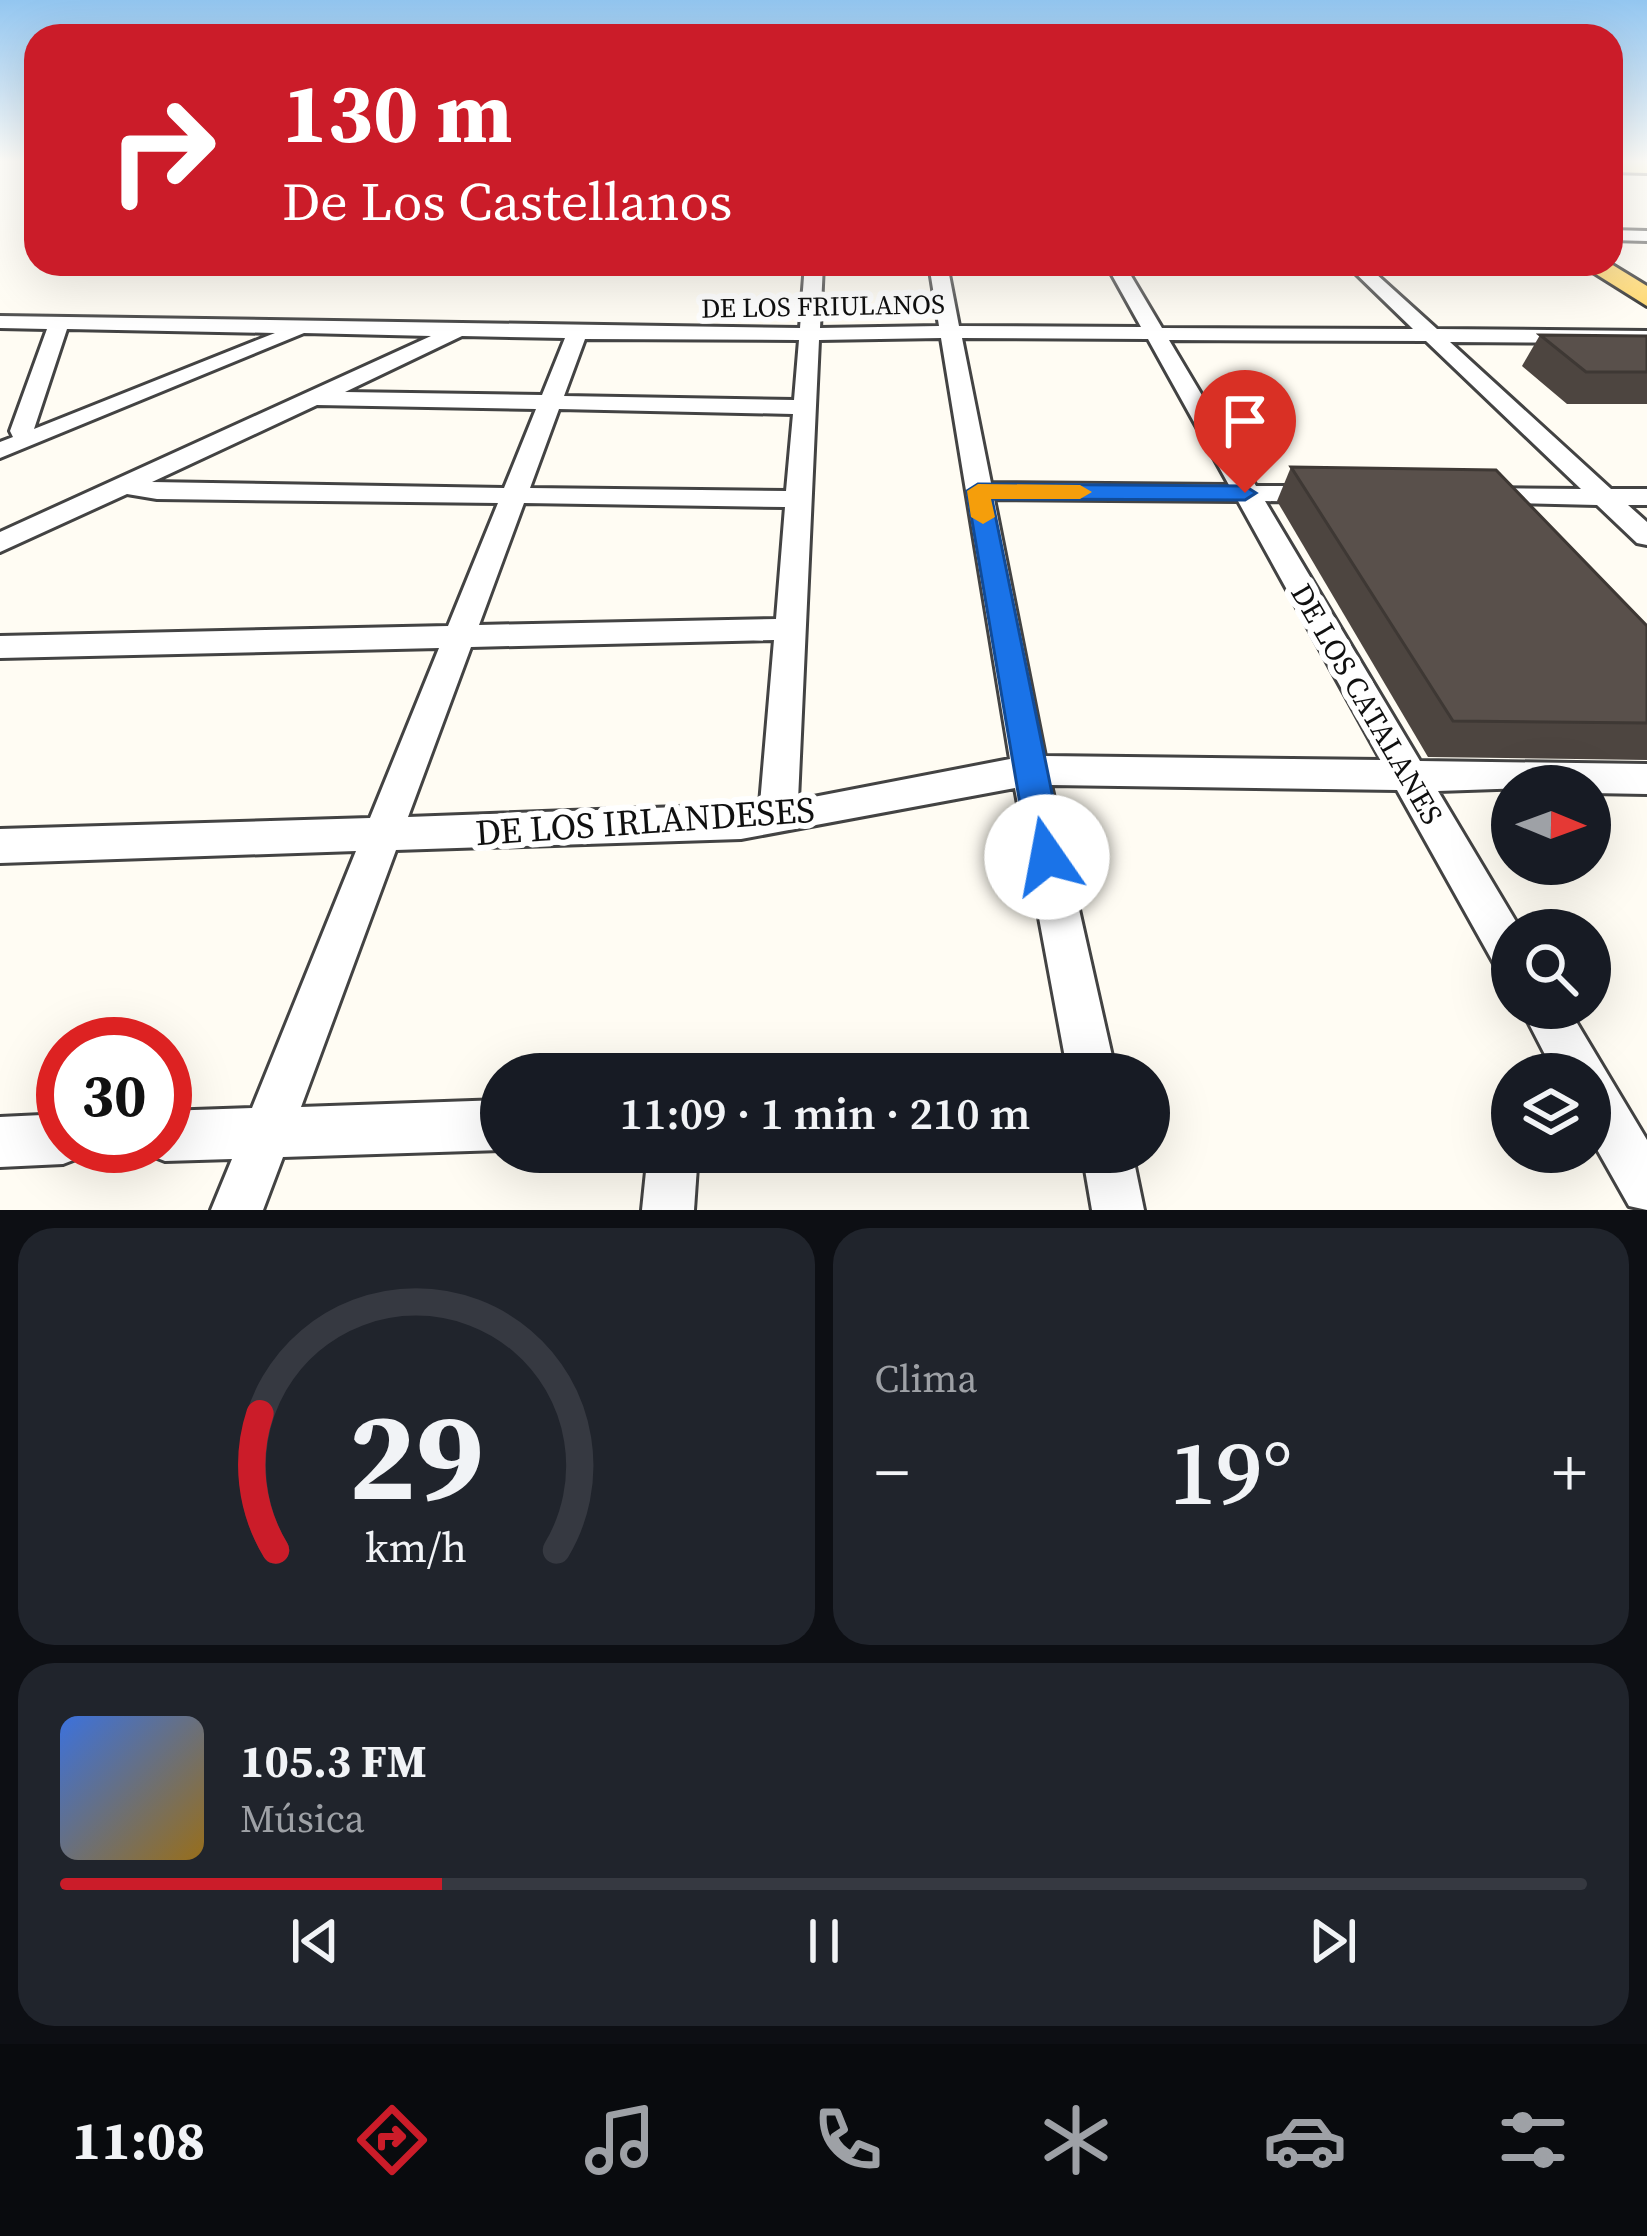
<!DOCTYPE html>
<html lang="es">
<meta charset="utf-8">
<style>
body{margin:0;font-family:"Source Serif 4",serif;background:#20242c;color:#f1f3f6;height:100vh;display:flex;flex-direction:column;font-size:45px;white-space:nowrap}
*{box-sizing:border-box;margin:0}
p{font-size:39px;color:#9ea1a6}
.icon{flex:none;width:66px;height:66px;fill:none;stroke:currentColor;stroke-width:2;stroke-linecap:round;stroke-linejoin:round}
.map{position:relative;height:1210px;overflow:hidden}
.drawer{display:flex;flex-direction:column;gap:18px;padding:18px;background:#0d0f14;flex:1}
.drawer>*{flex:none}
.banner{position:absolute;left:24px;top:24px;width:1599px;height:252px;border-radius:36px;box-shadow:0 12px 48px #0002;background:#cb1c29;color:#fff;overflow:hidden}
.needle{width:78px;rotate:91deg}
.controls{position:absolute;left:1491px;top:765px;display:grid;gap:24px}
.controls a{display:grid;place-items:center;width:120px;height:120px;border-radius:50%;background:#171b24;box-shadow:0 12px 48px #0002;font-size:60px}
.speed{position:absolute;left:36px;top:1017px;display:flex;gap:24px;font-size:60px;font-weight:700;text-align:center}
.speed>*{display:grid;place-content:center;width:156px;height:156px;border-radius:50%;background:#171b24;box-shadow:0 12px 48px #0002;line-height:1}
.speed .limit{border:18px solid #d22;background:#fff;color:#111}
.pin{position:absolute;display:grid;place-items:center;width:102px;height:102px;color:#fff;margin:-123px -51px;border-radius:50% 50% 50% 0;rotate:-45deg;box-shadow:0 0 12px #0007}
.pin .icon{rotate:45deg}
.me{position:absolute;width:132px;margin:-66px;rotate:348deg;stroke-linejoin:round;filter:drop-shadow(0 0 9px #0008)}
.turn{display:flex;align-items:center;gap:42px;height:252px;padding:0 60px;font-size:54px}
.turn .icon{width:156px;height:156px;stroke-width:2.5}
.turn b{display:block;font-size:84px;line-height:102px}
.big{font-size:90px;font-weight:600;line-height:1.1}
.drawer .tile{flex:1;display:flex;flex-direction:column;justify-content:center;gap:18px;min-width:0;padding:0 42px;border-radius:36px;background:#20242c}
.drawer .dial{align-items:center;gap:0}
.dial svg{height:312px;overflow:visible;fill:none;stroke:#363941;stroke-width:7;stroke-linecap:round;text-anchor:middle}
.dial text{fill:#f1f3f6;stroke:none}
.song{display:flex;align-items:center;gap:36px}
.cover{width:144px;height:144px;border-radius:18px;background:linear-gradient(135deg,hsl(220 70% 55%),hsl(40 70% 35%))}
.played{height:12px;border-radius:6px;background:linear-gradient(90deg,#cb1c29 25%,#363941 25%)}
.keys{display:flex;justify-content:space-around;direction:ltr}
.heat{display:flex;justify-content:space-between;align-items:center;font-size:66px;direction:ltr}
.drawer .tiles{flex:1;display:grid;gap:18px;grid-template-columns:1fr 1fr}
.tile:last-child{grid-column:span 2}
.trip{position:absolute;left:480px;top:1053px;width:690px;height:120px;border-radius:60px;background:#171b24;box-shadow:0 12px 48px #0002;font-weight:600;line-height:120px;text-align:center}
.tab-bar{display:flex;height:192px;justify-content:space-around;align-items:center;background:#090b0e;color:#9ea1a6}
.tab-bar .icon{width:84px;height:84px}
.tab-bar .current{color:#cb1c29}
.tab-bar b{font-size:54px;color:#f1f3f6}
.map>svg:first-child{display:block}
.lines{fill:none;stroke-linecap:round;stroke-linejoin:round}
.street-casing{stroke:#434343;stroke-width:6}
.secondary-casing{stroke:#323232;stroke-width:6}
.primary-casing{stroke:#212121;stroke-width:6}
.street{fill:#fff;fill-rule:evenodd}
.secondary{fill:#fff4ae;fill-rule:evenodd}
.primary{fill:#ffd563;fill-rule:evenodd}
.wall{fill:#4d4540}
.building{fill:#59504b;stroke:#3e3834;stroke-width:3}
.route{fill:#1a73e8;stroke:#114b97;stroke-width:3}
.slow{fill:#f59e0b}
.labels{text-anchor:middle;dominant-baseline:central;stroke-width:12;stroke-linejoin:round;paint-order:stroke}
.far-street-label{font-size:27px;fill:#101010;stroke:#fff}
.street-label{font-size:30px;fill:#101010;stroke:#fff}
.near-street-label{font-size:36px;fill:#101010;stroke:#fff}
</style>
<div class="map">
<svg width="1647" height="1210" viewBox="0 0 1647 1210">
<rect width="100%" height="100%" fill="#fffcf3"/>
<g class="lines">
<defs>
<g id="street">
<polygon points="1611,230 1647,231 1647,241 1611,240"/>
<path d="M 805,264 L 823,264 L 820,328 L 939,326 L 929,264 L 947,264 L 959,326 L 1141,327 L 1106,264 L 1124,264 L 1162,328 L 1413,329 L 1346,264 L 1365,264 L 1437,329 L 1647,331 L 1647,343 L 1450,342 L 1611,489 L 1647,489 L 1647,505 L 1628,505 L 1647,522 L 1647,545 L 1637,543 L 1597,505 L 1473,502 L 1469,496 L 1482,488 L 1581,489 L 1426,341 L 1169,340 L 1256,486 L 1320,486 L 1333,494 L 1320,502 L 1265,501 L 1420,761 L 1647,764 L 1647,794 L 1590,793 L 1590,786 L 1438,791 L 1521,930 L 1512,930 L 1512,975 L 1497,969 L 1397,790 L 1051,785 L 1116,1074 L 1068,1074 L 1015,788 L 741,839 L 396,850 L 301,1107 L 501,1100 L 501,1150 L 283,1157 L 263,1210 L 211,1210 L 232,1159 L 165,1161 L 147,1154 L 144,1146 L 165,1146 L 165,1111 L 252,1108 L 356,851 L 0,863 L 0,829 L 370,818 L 439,648 L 0,658 L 0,636 L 448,626 L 498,503 L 157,499 L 127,494 L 0,552 L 0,532 L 431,336 L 304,333 L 0,458 L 0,442 L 13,437 L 10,431 L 47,329 L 0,328 L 0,316 L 800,328 ZM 67,329 L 275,333 L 34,429 ZM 462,336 L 565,338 L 542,395 L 345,392 ZM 941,338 L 1010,759 L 798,800 L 819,340 ZM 962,338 L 1148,339 L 1229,485 L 991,483 ZM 585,339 L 799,340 L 794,400 L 564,396 ZM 317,405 L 536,409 L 504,488 L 152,482 ZM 559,409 L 793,414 L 786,491 L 530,488 ZM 994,499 L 1238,501 L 1381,760 L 1045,756 ZM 524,503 L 785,507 L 776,619 L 479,625 ZM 774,640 L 760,804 L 408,817 L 471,647 Z"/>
<polygon points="1521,1008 1568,1008 1647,1140 1647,1210 1629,1206 1590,1137 1590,1074 1555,1074"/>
<polygon points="63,1114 63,1146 85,1146 81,1157 63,1164 0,1167 0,1117"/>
<polygon points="648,1152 698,1152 694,1210 642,1210"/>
<polygon points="1082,1152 1132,1152 1144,1210 1092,1210"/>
</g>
<polygon id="secondary" points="1611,160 1647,161 1647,173 1611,172"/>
<polygon id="primary" points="1580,264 1611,264 1647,286 1647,306"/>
</defs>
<!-- street casing -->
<use href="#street" class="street-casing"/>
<!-- secondary casing -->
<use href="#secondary" class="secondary-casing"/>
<!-- primary casing -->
<use href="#primary" class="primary-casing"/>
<!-- street -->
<use href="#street" class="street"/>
<!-- secondary -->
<use href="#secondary" class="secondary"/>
<!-- primary -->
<use href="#primary" class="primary"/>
</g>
<!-- wall -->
<g class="wall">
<polygon points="1540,335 1647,336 1647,404 1567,404 1522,366"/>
<polygon points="1291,467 1647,626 1647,760 1428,757 1277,501"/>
</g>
<!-- building -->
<g class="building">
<polygon points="1540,335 1647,336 1647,372 1586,372"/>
<polygon points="1291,467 1496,470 1647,626 1647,723 1453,721"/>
</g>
<!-- sky -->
<linearGradient id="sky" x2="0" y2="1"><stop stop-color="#93c6f0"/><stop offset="0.49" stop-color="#fffefa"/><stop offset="1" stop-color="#fffefa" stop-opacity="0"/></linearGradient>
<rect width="1647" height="329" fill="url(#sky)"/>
<!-- route -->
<polygon class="route" points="978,484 1245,486 1256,493 1245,500 992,499 1065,857 1060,868 1047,872 1035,868 1029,857 967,491"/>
<!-- slow -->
<polygon class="slow" points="978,484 1080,485 1092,492 1080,499 991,499 995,517 983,524 971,517 967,491"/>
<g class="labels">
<!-- far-street labels -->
<g class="far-street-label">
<text transform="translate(823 306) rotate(-1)">DE LOS FRIULANOS</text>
</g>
<!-- street labels -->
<g class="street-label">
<text transform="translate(1367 704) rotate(60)">DE LOS CATALANES</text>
</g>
<!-- near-street labels -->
<g class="near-street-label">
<text transform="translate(645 821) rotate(-4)">DE LOS IRLANDESES</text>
</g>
</g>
</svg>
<div class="controls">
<a><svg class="needle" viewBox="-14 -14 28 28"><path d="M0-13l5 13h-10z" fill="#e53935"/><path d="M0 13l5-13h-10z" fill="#9ea1a6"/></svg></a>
<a><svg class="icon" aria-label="search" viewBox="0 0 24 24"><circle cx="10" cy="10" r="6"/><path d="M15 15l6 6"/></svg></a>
<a><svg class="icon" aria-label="layers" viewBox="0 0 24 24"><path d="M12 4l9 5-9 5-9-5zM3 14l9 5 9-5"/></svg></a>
</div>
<div class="speed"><div class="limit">30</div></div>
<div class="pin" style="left:1245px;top:493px;background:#d93025"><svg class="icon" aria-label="arrive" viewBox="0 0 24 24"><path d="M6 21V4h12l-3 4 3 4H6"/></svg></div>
<svg class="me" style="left:1047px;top:857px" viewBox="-20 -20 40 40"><circle r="19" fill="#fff"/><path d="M0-13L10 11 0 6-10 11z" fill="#1a73e8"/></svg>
<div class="trip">11:09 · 1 min · 210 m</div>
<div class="banner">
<div class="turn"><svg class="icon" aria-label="right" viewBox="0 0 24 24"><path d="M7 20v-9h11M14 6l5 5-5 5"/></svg><div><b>130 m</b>De Los Castellanos</div></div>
</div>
</div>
<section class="drawer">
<div class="tiles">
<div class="tile dial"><svg viewBox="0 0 100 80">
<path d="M14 69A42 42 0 1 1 86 69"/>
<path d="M14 69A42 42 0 0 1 10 34" stroke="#cb1c29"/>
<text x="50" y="56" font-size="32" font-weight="700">29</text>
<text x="50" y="72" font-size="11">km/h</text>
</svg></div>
<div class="tile"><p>Clima</p>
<div class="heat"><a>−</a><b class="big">19°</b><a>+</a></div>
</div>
<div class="tile">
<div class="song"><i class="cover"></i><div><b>105.3 FM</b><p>Música</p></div></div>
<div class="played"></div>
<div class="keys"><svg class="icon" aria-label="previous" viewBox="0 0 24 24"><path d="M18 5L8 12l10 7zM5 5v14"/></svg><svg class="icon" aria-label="pause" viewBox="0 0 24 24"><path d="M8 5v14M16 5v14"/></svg><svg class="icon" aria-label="next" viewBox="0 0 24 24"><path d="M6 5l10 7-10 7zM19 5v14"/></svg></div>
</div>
</div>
</section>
<nav class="tab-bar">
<b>11:08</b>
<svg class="icon current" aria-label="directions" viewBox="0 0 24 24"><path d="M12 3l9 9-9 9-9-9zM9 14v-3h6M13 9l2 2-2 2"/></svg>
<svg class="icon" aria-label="music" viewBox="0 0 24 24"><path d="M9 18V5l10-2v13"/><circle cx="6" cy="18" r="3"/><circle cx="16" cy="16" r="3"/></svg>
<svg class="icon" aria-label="phone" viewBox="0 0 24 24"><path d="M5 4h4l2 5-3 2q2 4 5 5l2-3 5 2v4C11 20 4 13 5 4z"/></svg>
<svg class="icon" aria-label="climate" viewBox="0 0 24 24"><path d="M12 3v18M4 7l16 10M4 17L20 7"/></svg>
<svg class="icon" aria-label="car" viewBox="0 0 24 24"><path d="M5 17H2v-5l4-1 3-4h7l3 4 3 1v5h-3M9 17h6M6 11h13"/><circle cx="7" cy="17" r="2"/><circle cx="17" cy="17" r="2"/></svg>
<svg class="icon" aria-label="filters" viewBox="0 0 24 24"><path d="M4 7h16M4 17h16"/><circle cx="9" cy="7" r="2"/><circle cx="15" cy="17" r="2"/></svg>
</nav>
